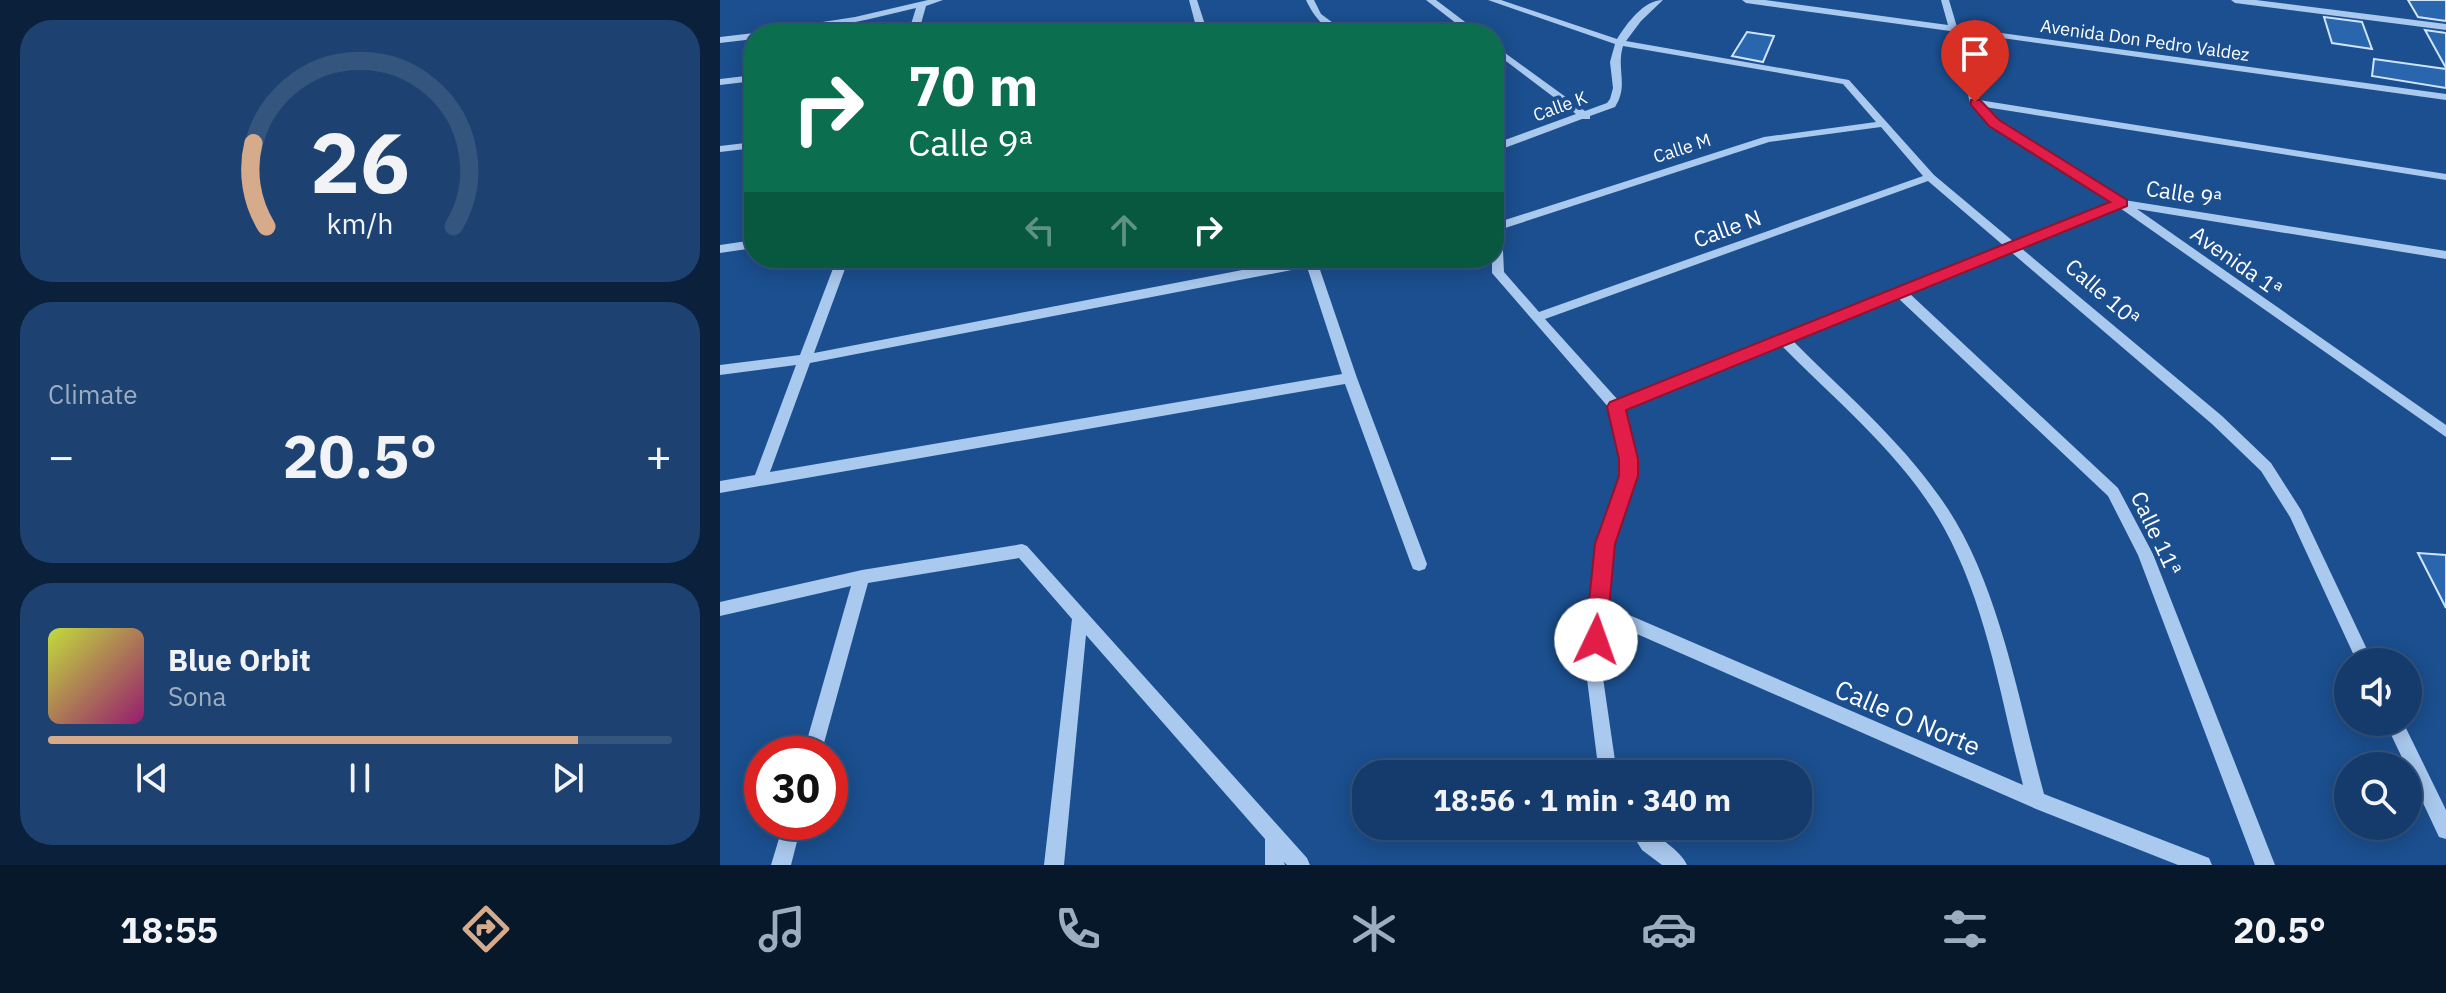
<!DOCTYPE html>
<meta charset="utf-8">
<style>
body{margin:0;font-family:"IBM Plex Sans",sans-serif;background:#1d4271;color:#f1f3f6;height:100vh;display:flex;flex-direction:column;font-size:30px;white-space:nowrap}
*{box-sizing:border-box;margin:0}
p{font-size:26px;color:#9dadc1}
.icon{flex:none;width:44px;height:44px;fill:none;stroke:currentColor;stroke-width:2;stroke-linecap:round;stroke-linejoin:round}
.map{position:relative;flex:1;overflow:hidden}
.sheet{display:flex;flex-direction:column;gap:20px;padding:20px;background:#0b203b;width:720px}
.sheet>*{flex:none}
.guide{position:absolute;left:24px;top:24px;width:760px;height:244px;border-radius:32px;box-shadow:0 4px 20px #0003,0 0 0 2px #33557e;background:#0b6e4f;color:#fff;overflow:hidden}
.buttons{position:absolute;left:1614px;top:648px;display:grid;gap:16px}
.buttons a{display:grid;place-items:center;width:88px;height:88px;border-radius:50%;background:#143b6b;box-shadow:0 4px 20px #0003,0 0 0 2px #33557e;font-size:40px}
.speed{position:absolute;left:24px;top:736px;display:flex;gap:16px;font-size:40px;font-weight:700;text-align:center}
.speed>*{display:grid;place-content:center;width:104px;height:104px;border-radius:50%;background:#143b6b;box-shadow:0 4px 20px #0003,0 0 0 2px #33557e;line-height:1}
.speed .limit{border:12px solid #d22;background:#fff;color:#111}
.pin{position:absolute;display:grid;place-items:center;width:68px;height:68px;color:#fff;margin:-82px -34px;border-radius:50% 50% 50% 0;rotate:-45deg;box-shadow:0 0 8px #0007}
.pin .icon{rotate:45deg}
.me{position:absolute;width:88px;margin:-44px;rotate:3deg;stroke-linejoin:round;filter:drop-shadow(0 0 6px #0008)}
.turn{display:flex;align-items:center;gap:28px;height:168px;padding:0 32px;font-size:36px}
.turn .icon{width:104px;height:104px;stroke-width:2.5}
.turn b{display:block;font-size:56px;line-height:68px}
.lanes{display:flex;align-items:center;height:76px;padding:0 32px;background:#0003;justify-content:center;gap:40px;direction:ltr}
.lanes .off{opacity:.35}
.big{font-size:60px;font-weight:700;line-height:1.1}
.sheet .card{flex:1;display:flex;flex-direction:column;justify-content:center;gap:12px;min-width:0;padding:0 28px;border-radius:32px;background:#1d4271}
.sheet .dial{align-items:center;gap:0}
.dial svg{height:208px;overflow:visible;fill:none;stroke:#33557e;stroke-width:7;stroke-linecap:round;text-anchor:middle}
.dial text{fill:#f1f3f6;stroke:none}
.song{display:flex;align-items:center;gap:24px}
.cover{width:96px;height:96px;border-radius:12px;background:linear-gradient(135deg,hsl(70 70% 55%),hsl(320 70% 35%))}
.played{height:8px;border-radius:4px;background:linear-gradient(90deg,#d6ab8b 85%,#33557e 85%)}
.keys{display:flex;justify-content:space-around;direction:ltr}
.heat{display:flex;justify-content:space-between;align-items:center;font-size:44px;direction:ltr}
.trip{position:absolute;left:632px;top:760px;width:460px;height:80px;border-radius:32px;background:#143b6b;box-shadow:0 4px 20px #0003,0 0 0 2px #33557e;font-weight:700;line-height:80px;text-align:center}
.tabs{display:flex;height:128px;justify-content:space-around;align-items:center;background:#08182b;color:#9dadc1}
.tabs .icon{width:56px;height:56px}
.tabs .on{color:#d6ab8b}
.tabs b{font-size:36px;color:#f1f3f6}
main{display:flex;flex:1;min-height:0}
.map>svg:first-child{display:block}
.building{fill:#2a66ad;stroke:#cfe3fa;stroke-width:2}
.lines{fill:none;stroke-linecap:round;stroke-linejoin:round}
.minor{fill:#a9c9ee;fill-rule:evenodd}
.route{fill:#e11d48;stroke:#92132f;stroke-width:2}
.labels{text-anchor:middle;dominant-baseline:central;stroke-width:8;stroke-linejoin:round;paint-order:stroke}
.far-street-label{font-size:18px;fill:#fff;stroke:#1b4f8f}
.street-label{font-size:22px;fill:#fff;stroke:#1b4f8f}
.near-street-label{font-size:26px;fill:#fff;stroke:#1b4f8f}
</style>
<main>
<section class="sheet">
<div class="card dial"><svg viewBox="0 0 100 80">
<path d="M14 69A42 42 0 1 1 86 69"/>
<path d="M14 69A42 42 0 0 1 9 37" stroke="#d6ab8b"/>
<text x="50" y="56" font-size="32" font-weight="700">26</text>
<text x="50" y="72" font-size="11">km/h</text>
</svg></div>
<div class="card"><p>Climate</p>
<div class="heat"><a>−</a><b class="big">20.5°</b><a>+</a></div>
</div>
<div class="card">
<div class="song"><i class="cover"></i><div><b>Blue Orbit</b><p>Sona</p></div></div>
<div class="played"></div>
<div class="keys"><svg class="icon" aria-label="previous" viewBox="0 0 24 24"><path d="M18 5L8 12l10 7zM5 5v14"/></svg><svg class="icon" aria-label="pause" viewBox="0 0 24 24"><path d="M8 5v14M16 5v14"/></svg><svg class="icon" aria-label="next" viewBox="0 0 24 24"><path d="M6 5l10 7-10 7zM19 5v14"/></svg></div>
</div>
</section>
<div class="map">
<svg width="1726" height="865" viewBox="0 0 1726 865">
<rect width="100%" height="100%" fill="#1b4f8f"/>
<!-- building -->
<g class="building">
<polygon points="1688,0 1726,0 1726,21 1698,17"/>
<polygon points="1604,17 1642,22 1652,49 1612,43"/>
<polygon points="1705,30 1726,33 1726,68"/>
<polygon points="1027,32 1054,36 1043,62 1012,56"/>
<polygon points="1654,59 1726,69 1726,88 1652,76"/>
<polygon points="1698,553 1726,555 1726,608"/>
</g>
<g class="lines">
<!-- minor -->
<g class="minor">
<path d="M 208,0 L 223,0 L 206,6 L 198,34 L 188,34 L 196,8 C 145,20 92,34 39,34 L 44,31 L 135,17 Z"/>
<polygon points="469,0 477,0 488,34 478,34"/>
<path d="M 586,0 L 594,0 L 601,14 L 628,34 C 607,34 594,17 586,0 Z"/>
<polygon points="706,0 716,0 761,34 750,34"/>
<path d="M 768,0 L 781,0 L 897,39 C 907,23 924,0 943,0 L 921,21 L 906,41 L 1129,80 L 1214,175 L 1294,242 L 1392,202 L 1270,125 L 1250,102 L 1230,31 L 1026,3 L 1022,0 L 1045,0 L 1228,25 L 1221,0 L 1229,0 L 1237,27 L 1726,94 L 1726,100 L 1239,32 L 1259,100 L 1726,174 L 1726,180 L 1265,107 L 1278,121 L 1404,200 L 1726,251 L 1726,259 L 1417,209 L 1726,425 L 1726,437 L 1400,208 L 1301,248 L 1502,416 L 1551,463 L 1581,510 L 1653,662 L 1637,662 L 1570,517 L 1541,471 L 1492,424 L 1291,252 L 1189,293 L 1398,488 L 1433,554 L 1555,865 L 1535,865 L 1418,555 L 1388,496 L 1178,298 L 1073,341 C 1123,391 1178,438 1219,496 C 1278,576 1298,699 1324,794 L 1489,858 L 1492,865 L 1458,865 L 1316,809 L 885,620 L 882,671 L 897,774 L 879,774 L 866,671 L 869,609 L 877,544 L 898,492 L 902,459 L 890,409 L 772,273 L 772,258 L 774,258 L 774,144 L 856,114 L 774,52 L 774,45 L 865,111 L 887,103 L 890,99 L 893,88 L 890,62 L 895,44 ZM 903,46 L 1123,84 L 1156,122 L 1044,137 L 782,221 L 779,150 L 862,119 L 870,119 L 870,116 L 895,107 C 909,86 896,69 903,46 ZM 1161,127 L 1203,176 L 819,312 L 784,272 L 782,229 L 1049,142 ZM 1208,181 L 1284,246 L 898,400 L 825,319 ZM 1061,345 C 1117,402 1185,457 1224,528 C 1267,606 1281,700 1303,785 L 886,605 L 893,544 L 912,492 L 916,459 L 904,410 Z"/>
<polygon points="1511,0 1536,0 1726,24 1726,30 1515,3"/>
<polygon points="34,33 37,34 34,34 34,39 0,43 0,37"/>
<polygon points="34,75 34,81 0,85 0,79"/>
<polygon points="34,142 34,148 0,152 0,146"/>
<polygon points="34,240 34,248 0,253 0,245"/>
<path d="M 117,258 L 129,258 L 94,353 L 584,258 L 596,258 L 637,378 L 707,564 L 705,569 L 699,571 L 693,569 L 691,564 L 625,384 L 0,493 L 0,481 L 35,475 L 76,365 L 0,375 L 0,365 L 80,355 ZM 587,267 L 622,374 L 50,472 L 90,363 Z"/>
<polygon points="302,544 307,546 587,858 590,865 567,865 564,862 565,865 545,865 545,839 366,635 344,865 324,865 352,619 299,558 148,583 101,754 83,754 131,586 0,616 0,602 142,570"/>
<polygon points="1665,722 1683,722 1726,810 1726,839 1719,837 1688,771 1688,766 1686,766"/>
<polygon points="64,822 82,822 71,865 51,865"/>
<path d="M 907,826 L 928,826 C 939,840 960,849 967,865 L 942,865 L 922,850 Z"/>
</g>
</g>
<!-- route -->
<polygon class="route" points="1251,100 1260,100 1279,120 1407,200 1407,206 906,410 918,459 918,476 895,544 886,640 883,647 876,650 868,647 865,640 875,544 899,476 899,459 887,407 890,402 1390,202 1269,126 1251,105"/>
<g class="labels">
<!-- far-street labels -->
<g class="far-street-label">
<text transform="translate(1425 40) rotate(8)">Avenida Don Pedro Valdez</text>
<text transform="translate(840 106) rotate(-20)">Calle K</text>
<text transform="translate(962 148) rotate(-18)">Calle M</text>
</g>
<!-- street labels -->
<g class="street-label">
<text transform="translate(1464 193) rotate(9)">Calle 9ª</text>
<text transform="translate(1007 228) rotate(-20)">Calle N</text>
<text transform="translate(1517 261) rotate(35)">Avenida 1ª</text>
<text transform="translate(1383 292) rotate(41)">Calle 10ª</text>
<text transform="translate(1437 533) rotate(65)">Calle 11ª</text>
</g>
<!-- near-street labels -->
<g class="near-street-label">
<text transform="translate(1188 717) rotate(23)">Calle O Norte</text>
</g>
</g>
</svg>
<div class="buttons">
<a><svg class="icon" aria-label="sound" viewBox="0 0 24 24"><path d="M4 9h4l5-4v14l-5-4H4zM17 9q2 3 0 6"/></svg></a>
<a><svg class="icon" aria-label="search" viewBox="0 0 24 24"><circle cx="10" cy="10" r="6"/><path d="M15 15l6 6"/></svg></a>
</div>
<div class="speed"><div class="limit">30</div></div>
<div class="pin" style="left:1255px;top:102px;background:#d93025"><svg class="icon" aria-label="arrive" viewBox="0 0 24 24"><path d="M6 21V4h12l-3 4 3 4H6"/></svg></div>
<svg class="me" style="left:876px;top:640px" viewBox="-20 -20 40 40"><circle r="19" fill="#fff"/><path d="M0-13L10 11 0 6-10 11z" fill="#e11d48"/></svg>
<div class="trip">18:56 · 1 min · 340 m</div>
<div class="guide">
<div class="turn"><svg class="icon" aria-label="right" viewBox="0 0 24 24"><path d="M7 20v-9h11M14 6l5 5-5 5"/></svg><div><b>70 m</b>Calle 9ª</div></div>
<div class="lanes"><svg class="icon off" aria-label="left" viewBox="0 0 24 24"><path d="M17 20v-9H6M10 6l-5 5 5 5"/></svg><svg class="icon off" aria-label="ahead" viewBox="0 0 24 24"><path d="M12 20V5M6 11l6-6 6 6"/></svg><svg class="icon" aria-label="right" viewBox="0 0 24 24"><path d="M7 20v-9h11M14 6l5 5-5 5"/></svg></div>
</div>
</div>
</main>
<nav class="tabs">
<b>18:55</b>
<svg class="icon on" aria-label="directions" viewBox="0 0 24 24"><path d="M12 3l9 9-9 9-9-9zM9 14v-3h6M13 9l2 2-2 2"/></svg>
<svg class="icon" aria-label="music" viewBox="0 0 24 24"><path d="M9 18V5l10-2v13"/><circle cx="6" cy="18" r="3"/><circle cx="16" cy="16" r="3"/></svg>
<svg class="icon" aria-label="phone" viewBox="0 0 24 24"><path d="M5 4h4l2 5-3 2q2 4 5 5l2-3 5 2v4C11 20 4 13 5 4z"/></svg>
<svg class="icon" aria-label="climate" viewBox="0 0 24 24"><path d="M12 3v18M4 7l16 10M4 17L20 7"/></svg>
<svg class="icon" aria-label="car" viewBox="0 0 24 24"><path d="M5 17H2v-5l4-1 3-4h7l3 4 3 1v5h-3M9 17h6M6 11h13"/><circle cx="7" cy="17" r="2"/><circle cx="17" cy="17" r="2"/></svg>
<svg class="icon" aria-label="filters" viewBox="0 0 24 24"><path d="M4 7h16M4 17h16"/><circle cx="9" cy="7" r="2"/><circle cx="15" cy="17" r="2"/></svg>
<b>20.5°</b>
</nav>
